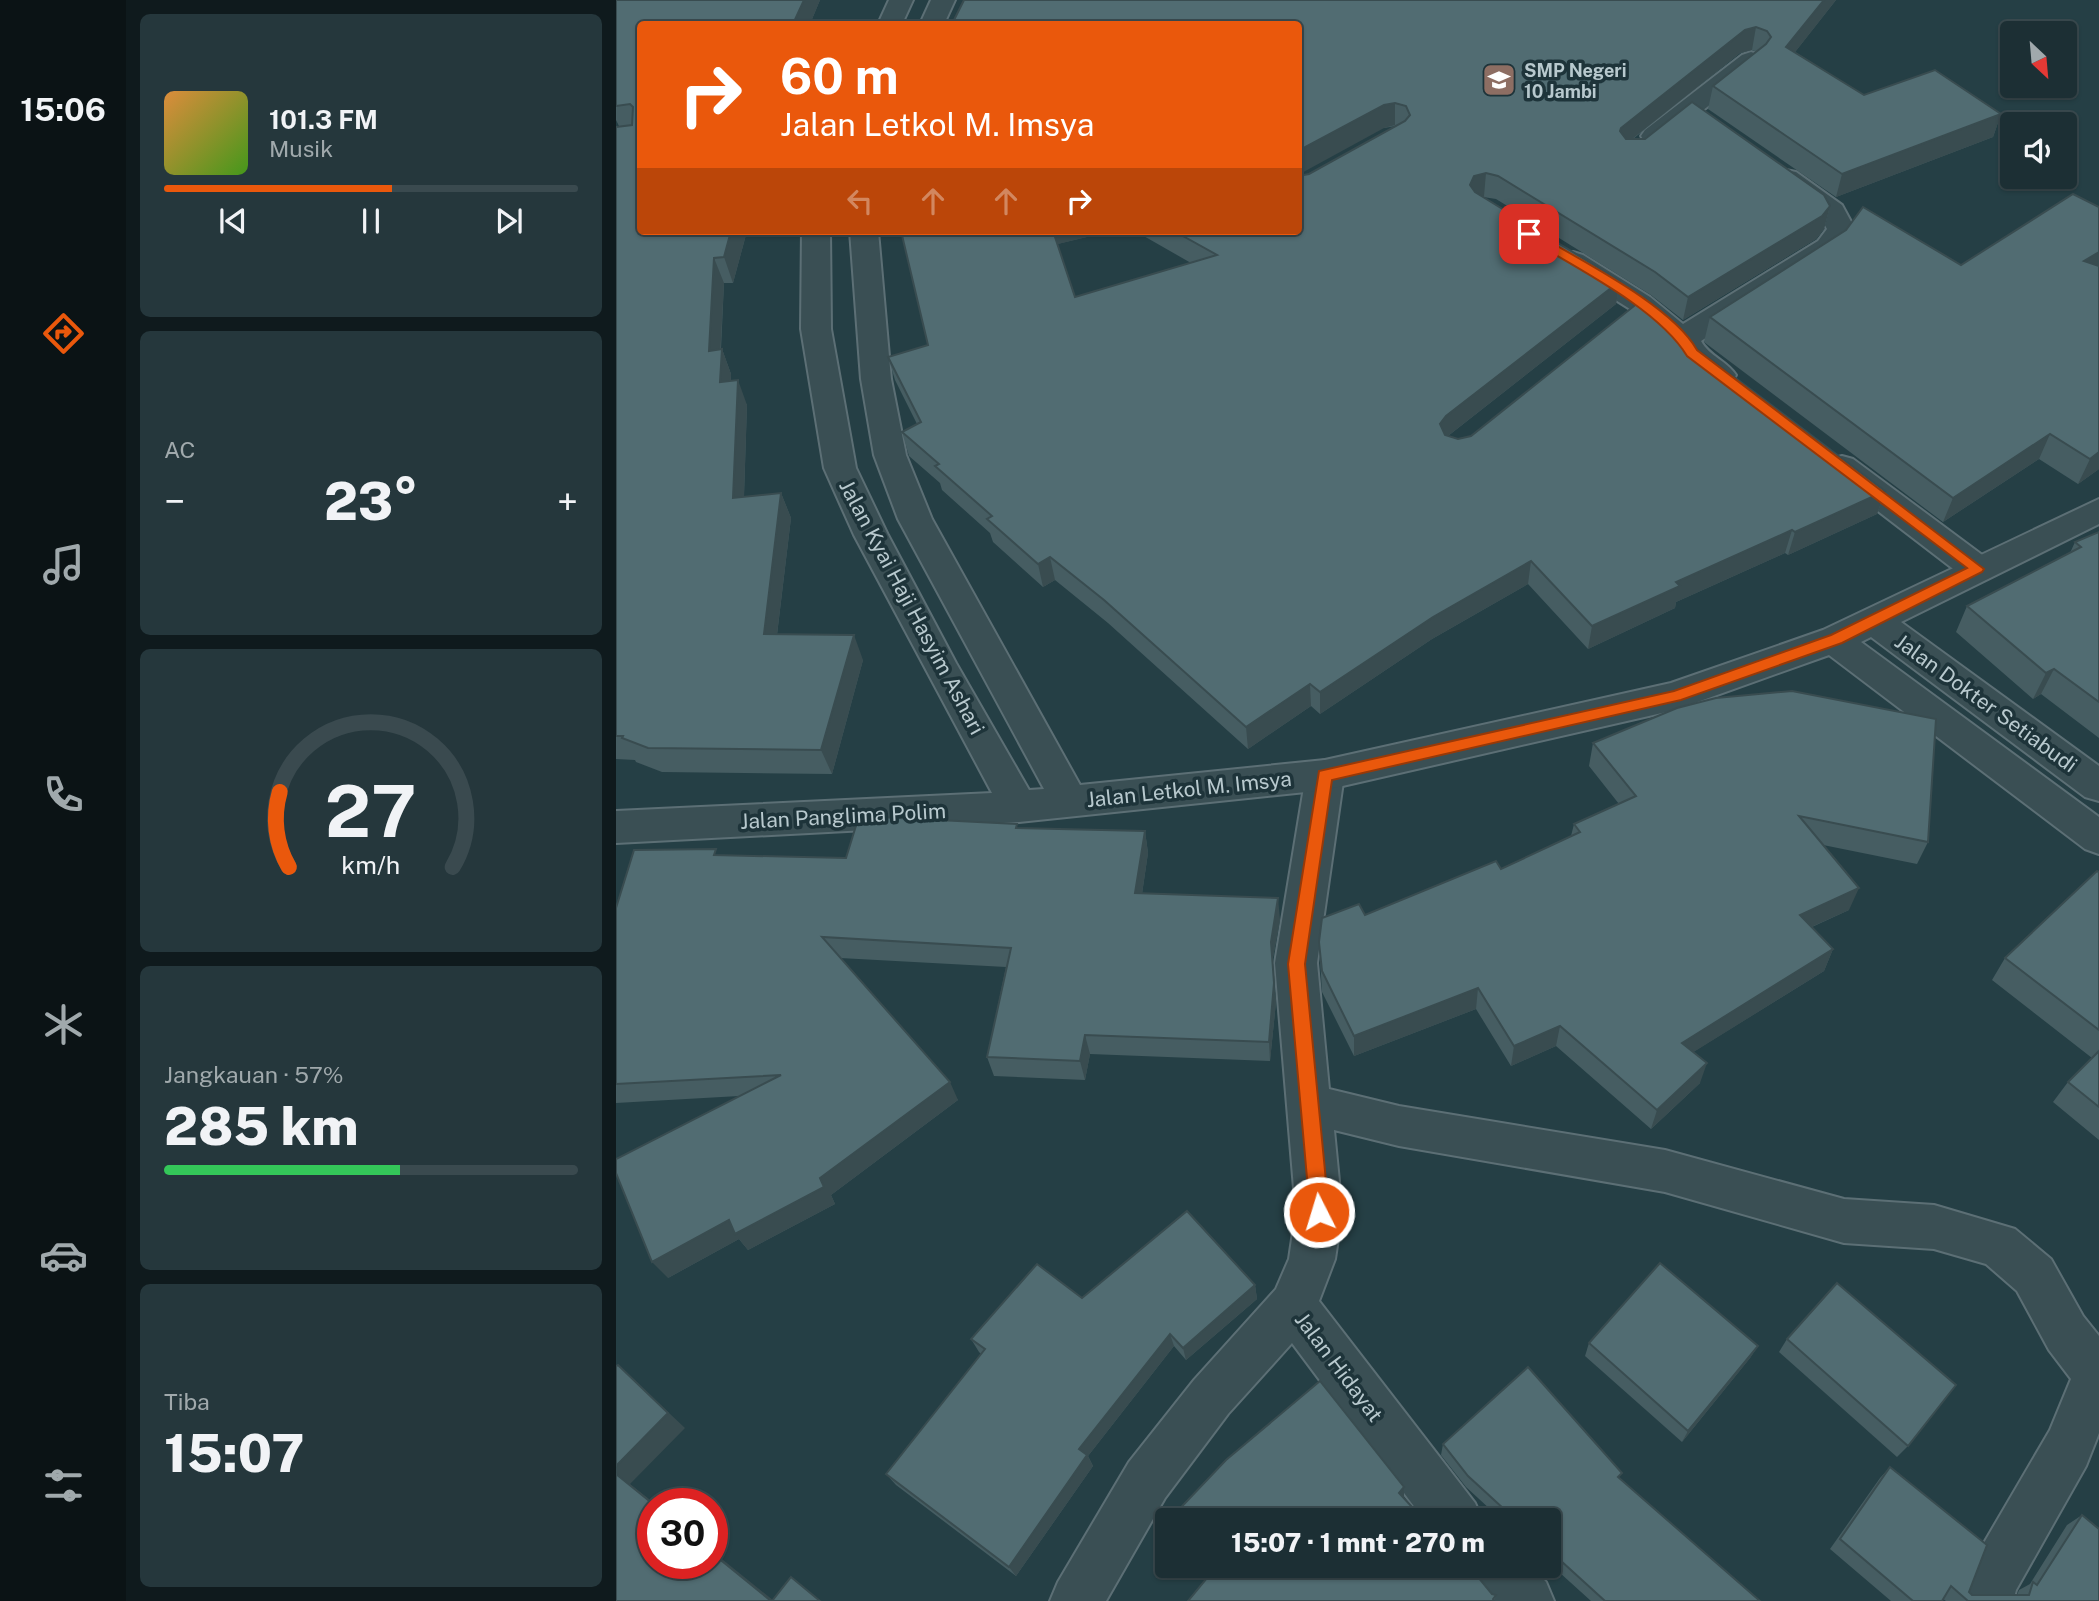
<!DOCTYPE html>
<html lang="id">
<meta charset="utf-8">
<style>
body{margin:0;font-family:"Public Sans",sans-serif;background:#25373c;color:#f1f3f6;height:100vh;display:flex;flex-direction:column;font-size:26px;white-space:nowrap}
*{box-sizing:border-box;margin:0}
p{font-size:23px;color:#a0a9ac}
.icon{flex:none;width:38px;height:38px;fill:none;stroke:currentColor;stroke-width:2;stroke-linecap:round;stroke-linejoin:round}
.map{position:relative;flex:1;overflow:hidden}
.drawer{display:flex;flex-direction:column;gap:14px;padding:14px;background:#0f1a1d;width:490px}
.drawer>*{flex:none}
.banner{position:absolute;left:21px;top:21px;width:665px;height:214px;border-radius:7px;box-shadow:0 2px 5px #0004,0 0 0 2px #3a4a4f;background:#ea580c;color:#fff;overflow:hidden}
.needle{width:46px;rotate:154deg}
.tools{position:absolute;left:1384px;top:21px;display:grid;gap:14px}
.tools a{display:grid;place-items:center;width:77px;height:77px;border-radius:7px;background:#1c2f34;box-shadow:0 2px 5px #0004,0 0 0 2px #3a4a4f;font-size:35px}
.speed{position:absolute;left:21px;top:1488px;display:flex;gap:14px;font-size:35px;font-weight:700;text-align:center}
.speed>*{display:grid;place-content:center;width:91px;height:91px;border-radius:50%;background:#1c2f34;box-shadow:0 2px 5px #0004,0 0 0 2px #3a4a4f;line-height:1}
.speed .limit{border:10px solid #d22;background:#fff;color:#111}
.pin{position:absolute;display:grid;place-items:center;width:60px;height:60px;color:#fff;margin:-30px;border-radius:14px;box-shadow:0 4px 10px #0006}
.me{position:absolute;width:77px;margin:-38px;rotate:355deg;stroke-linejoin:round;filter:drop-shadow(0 0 5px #0008)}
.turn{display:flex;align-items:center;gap:24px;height:147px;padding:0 28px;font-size:32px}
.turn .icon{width:91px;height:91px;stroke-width:2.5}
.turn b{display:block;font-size:49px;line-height:60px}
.lanes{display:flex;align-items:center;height:66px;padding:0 28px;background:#0003;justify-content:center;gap:35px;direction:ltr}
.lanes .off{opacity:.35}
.big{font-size:52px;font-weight:800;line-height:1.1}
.drawer .widget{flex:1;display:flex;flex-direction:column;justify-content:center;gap:10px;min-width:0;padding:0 24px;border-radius:10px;background:#25373c}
.drawer .dial{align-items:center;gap:0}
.dial svg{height:182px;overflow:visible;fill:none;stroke:#3a4a4f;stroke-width:7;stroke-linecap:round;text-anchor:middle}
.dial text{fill:#f1f3f6;stroke:none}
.song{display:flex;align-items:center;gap:21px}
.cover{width:84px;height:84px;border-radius:10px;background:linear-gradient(135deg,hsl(30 70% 55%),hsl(100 70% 35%))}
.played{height:7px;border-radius:4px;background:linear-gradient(90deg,#ea580c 55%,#3a4a4f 55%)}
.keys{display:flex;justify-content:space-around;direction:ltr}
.heat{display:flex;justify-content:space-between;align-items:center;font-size:38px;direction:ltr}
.charge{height:10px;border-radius:5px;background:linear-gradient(90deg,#34c759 57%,#3a4a4f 0)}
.trip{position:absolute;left:539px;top:1508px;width:406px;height:70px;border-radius:7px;background:#1c2f34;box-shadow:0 2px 5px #0004,0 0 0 2px #3a4a4f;font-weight:800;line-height:70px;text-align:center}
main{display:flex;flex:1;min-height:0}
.tab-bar{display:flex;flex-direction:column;width:126px;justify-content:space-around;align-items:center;background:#0b1315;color:#a0a9ac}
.tab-bar .icon{width:49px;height:49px}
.tab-bar .selected{color:#ea580c}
.tab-bar b{font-size:32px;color:#f1f3f6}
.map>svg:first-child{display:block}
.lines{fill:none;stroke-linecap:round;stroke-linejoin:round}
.minor-casing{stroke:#5c6f75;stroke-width:4}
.tertiary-casing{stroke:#5c6f75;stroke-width:4}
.minor{fill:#3a4f54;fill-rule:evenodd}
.tertiary{fill:#3a4f54;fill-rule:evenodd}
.wall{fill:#465d62}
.shaded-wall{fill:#394c50}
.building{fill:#516c72;stroke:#394c50;stroke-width:2}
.route{fill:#ea580c;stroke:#983908;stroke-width:2}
.labels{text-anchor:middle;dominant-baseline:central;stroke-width:7;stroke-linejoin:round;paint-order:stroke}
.far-poi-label{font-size:18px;font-weight:bold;fill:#b8c9ce;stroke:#1e343a;text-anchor:start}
.street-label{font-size:21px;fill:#b8c9ce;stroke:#1e343a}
</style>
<main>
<nav class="tab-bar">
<b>15:06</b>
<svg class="icon selected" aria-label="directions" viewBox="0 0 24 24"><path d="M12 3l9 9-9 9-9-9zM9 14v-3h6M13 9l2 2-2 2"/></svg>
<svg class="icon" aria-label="music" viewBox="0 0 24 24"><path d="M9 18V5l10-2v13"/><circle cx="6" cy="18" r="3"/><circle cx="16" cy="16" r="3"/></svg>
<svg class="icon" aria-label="phone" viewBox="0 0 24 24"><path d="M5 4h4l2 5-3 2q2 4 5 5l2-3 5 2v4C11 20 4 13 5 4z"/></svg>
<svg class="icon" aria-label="climate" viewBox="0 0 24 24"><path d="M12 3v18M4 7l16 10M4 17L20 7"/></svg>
<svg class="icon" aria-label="car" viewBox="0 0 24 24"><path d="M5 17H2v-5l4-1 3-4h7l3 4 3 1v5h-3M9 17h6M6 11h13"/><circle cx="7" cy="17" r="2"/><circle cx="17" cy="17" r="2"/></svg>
<svg class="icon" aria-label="filters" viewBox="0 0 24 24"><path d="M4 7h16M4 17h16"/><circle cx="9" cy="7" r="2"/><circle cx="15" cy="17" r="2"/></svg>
</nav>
<section class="drawer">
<div class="widget">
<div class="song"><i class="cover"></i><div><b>101.3 FM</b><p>Musik</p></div></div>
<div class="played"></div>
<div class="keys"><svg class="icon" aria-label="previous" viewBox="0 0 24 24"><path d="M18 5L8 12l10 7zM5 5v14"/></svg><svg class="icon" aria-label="pause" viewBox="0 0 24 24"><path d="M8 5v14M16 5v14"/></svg><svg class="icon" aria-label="next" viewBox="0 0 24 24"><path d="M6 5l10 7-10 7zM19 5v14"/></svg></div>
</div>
<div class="widget"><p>AC</p>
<div class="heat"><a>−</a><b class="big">23°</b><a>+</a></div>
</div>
<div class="widget dial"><svg viewBox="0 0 100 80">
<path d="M14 69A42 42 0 1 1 86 69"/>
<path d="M14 69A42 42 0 0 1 10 36" stroke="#ea580c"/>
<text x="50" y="56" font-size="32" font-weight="700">27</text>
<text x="50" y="72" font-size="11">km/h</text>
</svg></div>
<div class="widget"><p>Jangkauan · 57%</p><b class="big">285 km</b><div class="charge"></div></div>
<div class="widget"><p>Tiba</p><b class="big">15:07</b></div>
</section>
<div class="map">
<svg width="1483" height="1601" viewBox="0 0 1483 1601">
<rect width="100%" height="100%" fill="#253f45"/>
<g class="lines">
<defs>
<g id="minor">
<polygon points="1135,52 1144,55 1148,60 1144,65 1047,142 1038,144 1029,142 1025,136 1029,130 1126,55"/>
<path d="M 1170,170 L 1180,172 L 1226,205 L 1239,229 L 1222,253 L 1085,341 C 1093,356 1111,361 1120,375 L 1116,382 L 1105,385 L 1094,382 L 1065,360 L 1055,343 L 1014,309 L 947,267 L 943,261 L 947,255 L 957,252 L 967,255 L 1034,297 L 1067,324 L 1202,241 L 1211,229 L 1204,216 L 1156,178 L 1160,172 Z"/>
<polygon points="1226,456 1237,459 1373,560 1378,569 1373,578 1361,581 1349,578 1215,475 1210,467 1215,459"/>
<polygon points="709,760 722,764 728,775 701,963 713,1089 783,1106 1049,1150 1228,1199 1318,1205 1399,1229 1435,1259 1467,1316 1483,1336 1483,1433 1470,1466 1400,1590 1397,1601 1343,1601 1358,1560 1434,1430 1455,1379 1433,1350 1401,1291 1370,1264 1318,1249 1228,1243 1049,1192 783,1146 718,1130 726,1212 719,1259 703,1301 859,1503 867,1521 809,1521 676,1343 612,1414 549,1498 490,1601 434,1601 442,1582 513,1462 578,1380 660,1289 673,1259 680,1212 659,963 690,775 696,764"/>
<polygon points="853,1566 915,1566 930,1582 938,1601 875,1601 860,1585"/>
</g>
<g id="tertiary">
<polygon points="273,0 297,0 286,24 262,24"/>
<polygon points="315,0 339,0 328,24 304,24"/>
<polygon points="186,231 214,231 215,329 240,468 272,535 340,663 413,790 428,789 282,519 258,455 245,379 234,231 262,231 275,379 290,455 316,519 464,785 709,760 1055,683 1207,630 1483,499 1483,524 1285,622 1483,766 1483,801 1469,797 1255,637 1245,642 1483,817 1483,854 1469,849 1213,655 1059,710 709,790 403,822 0,843 0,811 376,793 238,535 208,468 185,329"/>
</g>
</defs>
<!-- minor casing -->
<use href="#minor" class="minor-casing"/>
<!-- tertiary casing -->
<use href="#tertiary" class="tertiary-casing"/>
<!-- minor -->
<use href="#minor" class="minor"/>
<!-- tertiary -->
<use href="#tertiary" class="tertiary"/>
</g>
<!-- wall -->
<g class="wall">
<polygon points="0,0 210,0 204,0 194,24 24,24 131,231 117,283 108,283 105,349 106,349 115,374 115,380 131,405 128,497 165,493 175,518 161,635 247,660 216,774 46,772 20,762 19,760 0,759 0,127 3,126 0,120"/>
<polygon points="1220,0 1179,52 1248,95 1385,114 1377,137 1220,197 1092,109 1097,86 1141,52 1136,50 1124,53 1017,139 1214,206 1208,229 1200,239 1067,320 1035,295 880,199 867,197 1004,281 1000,304 832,436 842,439 855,436 1068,339 1269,491 1261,514 1172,555 1169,553 1060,602 1059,608 972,649 912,584 816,639 704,714 695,706 632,749 492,623 439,580 427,587 377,542 374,533 326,490 324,483 293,456 286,432 301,424 279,380 272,357 312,345 285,231 496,231 441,244 459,297 575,263 519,231 682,231 693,174 780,126 768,128 682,24"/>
<polygon points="1483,207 1483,469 1462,484 1423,459 1327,522 1088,342 1094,317 1345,265"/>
<polygon points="1483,532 1483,738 1425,694 1417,699 1340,632 1351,606 1454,553 1459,542"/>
<polygon points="977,743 1312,842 1301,864 1207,845 1233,910 1196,927 1217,949 1208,971 1077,1052 1084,1083 1035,1129 940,1046 895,1066 860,1009 738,1056 706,992 703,942 749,915 885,869 955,836 958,824 1003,804 973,766"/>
<polygon points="402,828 529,831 532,853 526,894 664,919 656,963 660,1002 654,1061 474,1054 469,1080 378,1076 371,1057 390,967 224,958 342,1100 215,1195 219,1204 132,1250 123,1239 52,1278 123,1096 0,1103 0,908 103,855 230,858"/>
<polygon points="1483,872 1483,1140 1437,1102 1452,1082 1476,1058 1376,980 1389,958"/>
<polygon points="639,1285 641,1299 570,1360 558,1346 472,1456 477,1466 400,1576 280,1485 270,1474 365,1354 363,1352 355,1339"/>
<polygon points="1171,1339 1292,1446 1281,1457 1163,1352"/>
<polygon points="973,1343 1142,1346 1134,1358 1066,1442 969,1356"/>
<polygon points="827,1444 1144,1601 975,1601 933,1563 933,1521 887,1521 850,1487 825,1455"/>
<polygon points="1274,1467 1356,1595 1401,1595 1403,1590 1414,1584 1451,1525 1466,1515 1483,1601 1330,1601 1327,1599 1326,1601 1275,1601 1214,1549 1264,1478"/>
<polygon points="586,1566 853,1566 876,1594 880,1595 878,1601 594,1575"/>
</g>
<!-- shaded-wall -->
<g class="shaded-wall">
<polygon points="188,0 204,0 194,24 177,24"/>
<polygon points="1208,0 1220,0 1165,70 1170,47"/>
<polygon points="1140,27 1136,50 1124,53 1001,151 1005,128 1129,30"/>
<polygon points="779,103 779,125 768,128 682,175 682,151 768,105"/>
<polygon points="1385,114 1377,137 1220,197 1226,174"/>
<polygon points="870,173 868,196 857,200 854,185 858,176"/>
<polygon points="1214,206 1208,229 1200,239 1067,320 1072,297"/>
<polygon points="115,231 131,231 117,283 108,257"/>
<polygon points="435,231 496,231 438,245"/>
<polygon points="1483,252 1483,270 1468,261"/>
<polygon points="98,258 108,283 103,376 93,351"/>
<polygon points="1004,281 1000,304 828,439 824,424 830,416"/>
<polygon points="106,349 115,374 114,407 104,382"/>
<polygon points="122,380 131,405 127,523 117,498"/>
<polygon points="1434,434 1423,459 1327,522 1337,498"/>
<polygon points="1483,452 1483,469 1462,484 1474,459"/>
<polygon points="1269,491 1261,514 1172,555 1179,532"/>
<polygon points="165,493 175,518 158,659 148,634"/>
<polygon points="1176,530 1169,553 1060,602 1059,608 972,649 976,626 1060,582"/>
<polygon points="434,557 439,580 427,587 422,564"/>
<polygon points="915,561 912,584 816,639 704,714 704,692 817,617"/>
<polygon points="238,635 247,660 216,774 205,750"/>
<polygon points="1438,669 1425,694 1417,699 1430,673"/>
<polygon points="694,684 695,706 632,749 630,727"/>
<polygon points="529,831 532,853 523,914 519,893"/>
<polygon points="1243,888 1233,910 1175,936 1184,915"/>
<polygon points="662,898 664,919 656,963 655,942"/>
<polygon points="1217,949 1208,971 1060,1063 1066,1043"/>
<polygon points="658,983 660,1002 654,1061 653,1042"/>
<polygon points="862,988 860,1009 738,1056 738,1036"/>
<polygon points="944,1026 940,1046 895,1066 898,1046"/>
<polygon points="469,1035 474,1054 469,1080 464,1061"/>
<polygon points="1091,1063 1084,1083 1035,1129 1041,1110"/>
<polygon points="334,1082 342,1100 215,1195 219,1204 132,1250 123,1239 52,1278 36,1262 113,1220 204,1178"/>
<polygon points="639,1285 641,1299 570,1360 567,1348"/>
<polygon points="554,1334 558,1346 472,1456 477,1466 400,1576 393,1567 463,1449"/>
<polygon points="1142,1346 1134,1358 1066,1442 1072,1431"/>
<polygon points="2,1365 69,1428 14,1484 38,1503 37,1504 0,1474"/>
<polygon points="788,1487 788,1497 782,1503 783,1493"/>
<polygon points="96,1551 158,1601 155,1601 96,1553"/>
</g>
<!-- building -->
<g class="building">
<polygon points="0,0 188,0 177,24 24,24 24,231 115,231 108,257 98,258 93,351 106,349 104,382 122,380 117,498 165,493 148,634 238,635 205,750 32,748 6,738 7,736 0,736 0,127 16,125 17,107 14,104 0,106"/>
<polygon points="348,0 1208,0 1170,47 1248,95 1319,70 1385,114 1226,174 1097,86 1150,44 1155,37 1151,31 1140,27 1129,30 1005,128 1004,131 1010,139 1029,139 1076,102 1208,195 1214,206 1206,216 1072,297 1039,272 882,176 870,173 858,176 854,185 859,192 1004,281 830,416 824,424 829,435 842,439 855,436 1028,298 1059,323 1068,339 1269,491 1179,532 1176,530 1060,582 1064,586 976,626 915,561 817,617 704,692 694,684 630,727 488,600 434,557 422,564 371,519 376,516 319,466 323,464 286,432 305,422 272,357 312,345 285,231 437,231 459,297 601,255 558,231 682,231 682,176 693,174 789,121 794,115 790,106 779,103 768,105 682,151 682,24 336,24"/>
<polygon points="1457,194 1483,207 1483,252 1468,261 1483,266 1483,452 1474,459 1434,434 1337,498 1094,317 1230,230 1247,207 1345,265"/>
<polygon points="1483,532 1483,702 1438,669 1430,673 1351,606 1465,547 1459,542"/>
<polygon points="1176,691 1320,719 1312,842 1183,816 1243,888 1184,915 1217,949 1066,1043 1091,1063 1041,1110 944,1026 898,1046 862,988 738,1036 706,971 703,942 706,918 743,904 749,915 880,861 885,869 964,832 958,824 1020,796 977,743 1061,708 1100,698"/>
<polygon points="243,816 401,824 400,828 529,831 519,893 662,898 655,942 658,983 653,1042 469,1035 464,1061 371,1057 395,948 206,937 334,1082 204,1178 208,1187 119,1234 113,1220 36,1262 0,1173 0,1159 165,1075 0,1084 0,908 18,850 100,849 98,855 230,858"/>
<polygon points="1481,871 1483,872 1483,1030 1389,958"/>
<polygon points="1483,1051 1483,1107 1452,1082"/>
<polygon points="571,1211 639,1285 567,1348 554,1334 463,1449 471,1455 393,1567 270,1474 369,1349 355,1339 421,1264 466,1298"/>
<polygon points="1044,1263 1142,1346 1072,1431 973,1343"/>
<polygon points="1221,1283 1340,1385 1292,1446 1171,1339"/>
<polygon points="2,1365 52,1413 0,1466 0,1366"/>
<polygon points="912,1367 1006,1473 1002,1477 1144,1601 989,1601 933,1550 933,1521 901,1521 852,1476 827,1444"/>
<polygon points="704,1381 788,1487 783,1493 809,1521 552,1521 610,1460"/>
<polygon points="1274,1467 1371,1545 1353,1592 1356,1595 1413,1595 1417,1582 1421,1585 1466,1515 1483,1529 1483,1601 1352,1601 1335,1586 1326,1601 1297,1601 1224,1539"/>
<polygon points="0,1474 37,1504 37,1563 96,1563 96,1553 155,1601 0,1601"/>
<polygon points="591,1566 853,1566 876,1594 880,1595 877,1599 878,1601 572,1601 596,1572"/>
<polygon points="175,1577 204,1601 156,1601"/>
</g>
<!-- route -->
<path class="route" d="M 909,232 L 917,232 C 962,259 1056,305 1081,350 L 1368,569 L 1366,572 L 1226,643 L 1065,700 L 716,780 L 689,964 L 713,1212 L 710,1219 L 703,1221 L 696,1219 L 694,1212 L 672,964 L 703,771 L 1058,691 L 1215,635 L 1351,568 L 1071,356 C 1042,308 958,267 909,237 Z"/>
<!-- icons -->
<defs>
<symbol id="school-square" viewBox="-11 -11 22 22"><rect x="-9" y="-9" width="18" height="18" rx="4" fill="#8d6e63" stroke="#1e343a"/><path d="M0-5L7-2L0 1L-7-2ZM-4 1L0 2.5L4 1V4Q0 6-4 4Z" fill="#fff"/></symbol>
</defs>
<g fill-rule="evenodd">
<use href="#school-square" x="864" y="61" width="38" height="38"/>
</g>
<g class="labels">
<!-- far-poi labels -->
<g class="far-poi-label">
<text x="908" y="70">SMP Negeri<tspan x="908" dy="21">10 Jambi</tspan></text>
</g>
<!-- street labels -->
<g class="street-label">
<text transform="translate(296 607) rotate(62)">Jalan Kyai Haji Hasyim Ashari</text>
<text transform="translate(1370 703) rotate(36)">Jalan Dokter Setiabudi</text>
<text transform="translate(573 789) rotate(-6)">Jalan Letkol M. Imsya</text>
<text transform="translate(227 816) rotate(-3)">Jalan Panglima Polim</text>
<text transform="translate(723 1367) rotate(53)">Jalan Hidayat</text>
</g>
</g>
</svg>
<div class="tools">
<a><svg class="needle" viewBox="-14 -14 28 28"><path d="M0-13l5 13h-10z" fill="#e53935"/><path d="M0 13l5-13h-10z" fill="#a0a9ac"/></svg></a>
<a><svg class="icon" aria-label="sound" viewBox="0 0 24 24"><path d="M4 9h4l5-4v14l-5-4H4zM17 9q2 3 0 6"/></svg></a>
</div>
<div class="speed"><div class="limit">30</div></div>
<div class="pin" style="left:913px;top:234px;background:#d93025"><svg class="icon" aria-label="arrive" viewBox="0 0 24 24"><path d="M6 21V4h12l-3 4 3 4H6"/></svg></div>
<svg class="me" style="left:703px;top:1212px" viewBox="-20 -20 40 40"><circle r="17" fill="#ea580c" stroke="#fff" stroke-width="3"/><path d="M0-11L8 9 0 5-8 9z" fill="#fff"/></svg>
<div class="trip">15:07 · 1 mnt · 270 m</div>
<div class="banner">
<div class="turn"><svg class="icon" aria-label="right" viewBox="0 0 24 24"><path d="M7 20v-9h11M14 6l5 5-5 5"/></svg><div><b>60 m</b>Jalan Letkol M. Imsya</div></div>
<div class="lanes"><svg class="icon off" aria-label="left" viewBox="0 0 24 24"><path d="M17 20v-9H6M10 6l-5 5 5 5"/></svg><svg class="icon off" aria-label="ahead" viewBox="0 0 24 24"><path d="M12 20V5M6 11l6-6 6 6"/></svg><svg class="icon off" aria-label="ahead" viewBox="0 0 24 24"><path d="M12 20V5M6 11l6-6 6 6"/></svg><svg class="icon" aria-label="right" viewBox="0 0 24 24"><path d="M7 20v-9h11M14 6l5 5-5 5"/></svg></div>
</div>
</div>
</main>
